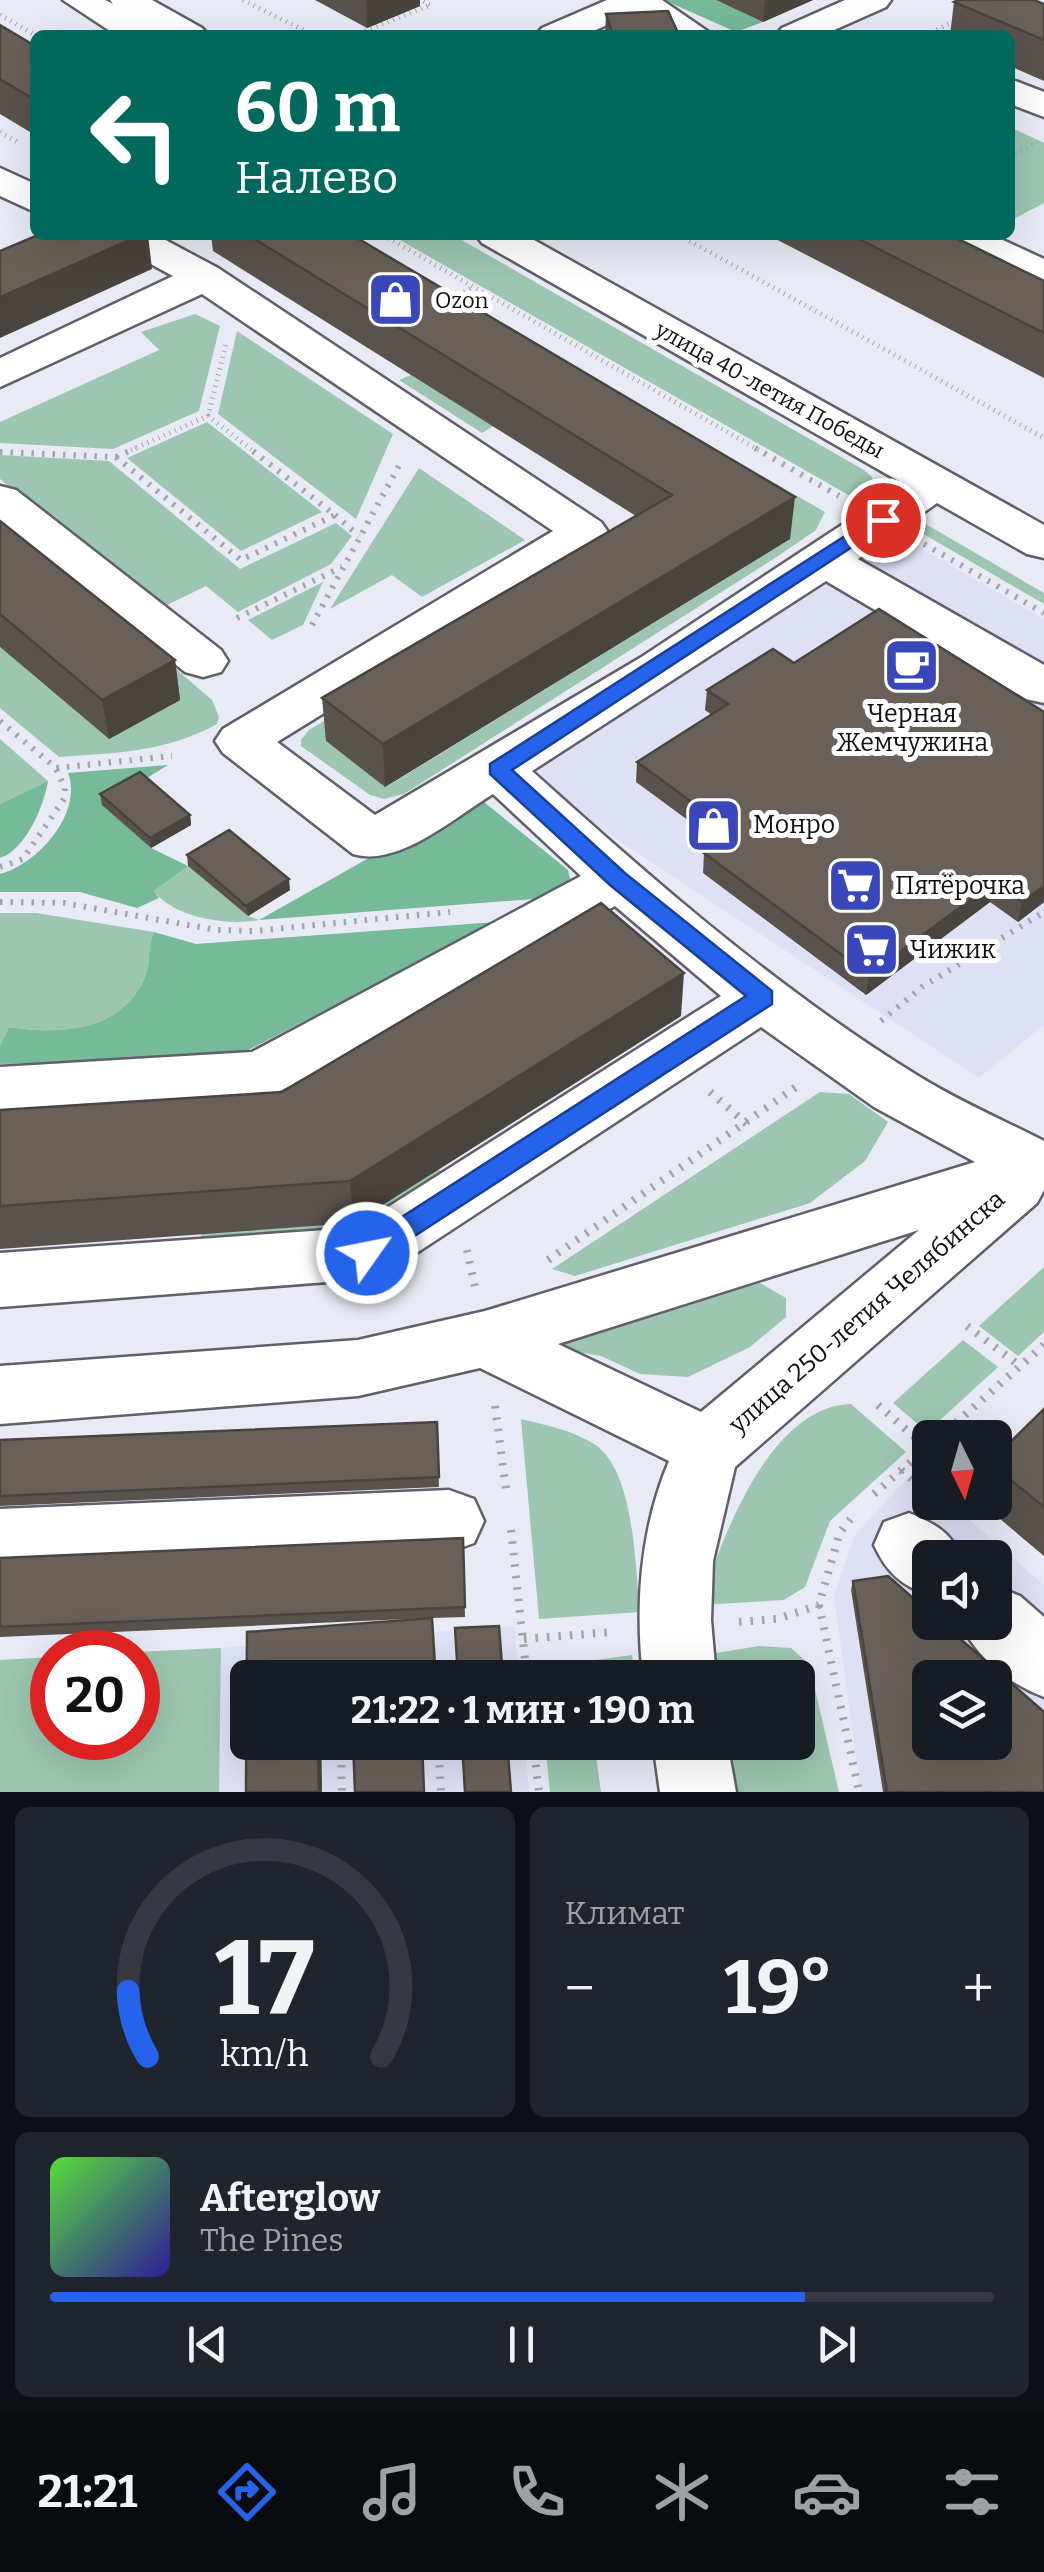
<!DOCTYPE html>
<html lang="ru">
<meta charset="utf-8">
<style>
body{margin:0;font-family:Bitter,serif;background:#20242c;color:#f1f3f6;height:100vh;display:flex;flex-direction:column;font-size:38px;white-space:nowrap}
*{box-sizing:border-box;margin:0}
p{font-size:32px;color:#9ea1a6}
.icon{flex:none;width:55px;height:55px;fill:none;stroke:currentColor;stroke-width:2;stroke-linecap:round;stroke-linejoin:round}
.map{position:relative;height:1792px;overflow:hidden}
.panel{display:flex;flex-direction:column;gap:15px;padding:15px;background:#0d0f14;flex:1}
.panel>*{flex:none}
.top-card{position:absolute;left:30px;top:30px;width:985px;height:210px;border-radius:15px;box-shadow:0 10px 40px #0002;background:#00695c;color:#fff;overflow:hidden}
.needle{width:65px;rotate:175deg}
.tools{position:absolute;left:912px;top:1420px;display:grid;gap:20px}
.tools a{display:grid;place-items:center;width:100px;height:100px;border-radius:15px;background:#171b24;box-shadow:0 10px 40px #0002;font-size:50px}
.speed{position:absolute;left:30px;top:1630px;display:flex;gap:20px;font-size:50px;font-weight:700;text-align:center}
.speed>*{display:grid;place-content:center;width:130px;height:130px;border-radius:50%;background:#171b24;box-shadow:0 10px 40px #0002;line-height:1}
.speed .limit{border:15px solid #d22;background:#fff;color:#111}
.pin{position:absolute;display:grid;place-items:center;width:85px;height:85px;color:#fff;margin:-42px;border:5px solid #fff;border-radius:50%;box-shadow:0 2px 10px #0007}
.me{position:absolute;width:110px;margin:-55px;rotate:57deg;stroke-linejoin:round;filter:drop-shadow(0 0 8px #0008)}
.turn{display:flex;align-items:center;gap:35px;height:210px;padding:0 40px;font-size:45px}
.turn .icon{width:130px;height:130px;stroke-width:2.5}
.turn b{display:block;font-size:70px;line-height:85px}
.big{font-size:75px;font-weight:700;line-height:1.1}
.panel .card{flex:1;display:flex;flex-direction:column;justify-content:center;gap:15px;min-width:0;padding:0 35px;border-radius:15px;background:#20242c}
.panel .dial{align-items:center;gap:0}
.dial svg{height:260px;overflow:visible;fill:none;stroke:#363941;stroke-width:7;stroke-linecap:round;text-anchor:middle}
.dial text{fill:#f1f3f6;stroke:none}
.song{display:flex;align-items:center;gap:30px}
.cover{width:120px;height:120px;border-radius:15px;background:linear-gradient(135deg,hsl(110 70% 55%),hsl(250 70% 35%))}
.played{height:10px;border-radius:5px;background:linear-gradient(90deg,#2563eb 80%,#363941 80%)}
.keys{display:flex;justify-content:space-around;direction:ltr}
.heat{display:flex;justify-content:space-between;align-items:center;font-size:55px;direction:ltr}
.panel .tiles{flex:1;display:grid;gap:15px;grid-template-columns:1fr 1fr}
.card:last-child{grid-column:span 2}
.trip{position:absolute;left:230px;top:1660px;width:585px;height:100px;border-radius:15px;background:#171b24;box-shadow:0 10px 40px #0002;font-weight:700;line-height:100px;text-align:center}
.dock{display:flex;height:160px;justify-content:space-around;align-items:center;background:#090b0e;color:#9ea1a6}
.dock .icon{width:70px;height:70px}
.dock .on{color:#2563eb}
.dock b{font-size:45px;color:#f1f3f6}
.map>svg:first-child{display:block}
.built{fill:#dee0f3;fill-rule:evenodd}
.green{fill:#9cc6b1}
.forest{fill:#76ba9a}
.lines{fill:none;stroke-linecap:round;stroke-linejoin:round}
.minor-casing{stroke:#5f606a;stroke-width:5}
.path-far2{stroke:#a3a5ae;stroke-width:5;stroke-dasharray:1 5;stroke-linecap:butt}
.path-far1{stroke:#a3a5ae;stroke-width:6;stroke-dasharray:2.5 8;stroke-linecap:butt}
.path{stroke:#a3a5ae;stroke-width:8;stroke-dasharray:2.5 9;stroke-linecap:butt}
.minor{fill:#fff;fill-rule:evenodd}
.wall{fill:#5a534d}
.shaded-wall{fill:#4a443e}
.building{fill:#696159;stroke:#4a443e;stroke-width:2.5;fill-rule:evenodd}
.route{fill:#2563eb;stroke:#184099;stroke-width:2.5}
.labels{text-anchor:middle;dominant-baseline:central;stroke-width:10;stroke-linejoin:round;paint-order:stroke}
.far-poi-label{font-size:22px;fill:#101014;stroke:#fff;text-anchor:start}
.far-street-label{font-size:22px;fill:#101014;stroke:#fff}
.poi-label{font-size:25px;fill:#101014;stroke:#fff;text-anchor:start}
.street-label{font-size:25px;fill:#101014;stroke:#fff}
</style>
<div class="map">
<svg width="1044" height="1792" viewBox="0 0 1044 1792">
<rect width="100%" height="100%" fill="#e8eaf5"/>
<!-- built -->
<g class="built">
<polygon points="884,527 1044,619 1044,1025 979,1078 513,771"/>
<path d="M 914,1471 L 930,1485 L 930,1502 L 950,1503 L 1044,1585 L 1044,1792 L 861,1792 L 834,1596 L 855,1535 ZM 930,1558 L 995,1558 L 995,1622 L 930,1622 ZM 930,1678 L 995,1678 L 995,1742 L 930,1742 Z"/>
<polygon points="514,1626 519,1677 248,1678 248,1742 525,1743 529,1792 219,1792 221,1648"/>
</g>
<!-- green -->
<g class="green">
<polygon points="1010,127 1044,143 1044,203 1010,221"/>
<polygon points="391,235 453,235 864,470 872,477 873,492 859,501"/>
<polygon points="462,303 825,512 816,530 778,556 404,794 384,799 370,795 301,746 301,740 309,730 430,657 326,741 386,787 789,540"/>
<polygon points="195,314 220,326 199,411 113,449 0,443 0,422 159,350 141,332"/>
<polygon points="237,331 393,434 356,519 218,414"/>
<polygon points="411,375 493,426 482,433 399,380"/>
<polygon points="207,422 322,512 241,551 127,458"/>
<polygon points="0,455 109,461 240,569 336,523 352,536 331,564 238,612 206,586 159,609 0,479"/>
<polygon points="419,468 525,540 422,597 392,575 330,609"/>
<polygon points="917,519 1044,593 1044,604 908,525"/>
<polygon points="323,582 303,625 272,640 248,620"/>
<path d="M 0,647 L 109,739 L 164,659 L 212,700 L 219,717 L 217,724 C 167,752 116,753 59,757 L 0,708 Z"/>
<polygon points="0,739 48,781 0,804"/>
<path d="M 188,866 L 248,916 L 259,920 C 228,926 174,918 154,891 Z"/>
<path d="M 0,913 L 36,913 L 154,932 C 147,947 151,963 145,977 C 122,1032 61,1035 9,1027 L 0,1045 Z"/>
<polygon points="820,1092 849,1094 888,1122 865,1161 810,1203 575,1276 552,1269"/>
<polygon points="438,1169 448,1177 358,1231 202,1245 201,1233"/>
<polygon points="1044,1267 1044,1332 1018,1356 979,1326"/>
<polygon points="760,1283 786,1298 786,1317 750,1347 688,1377 640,1374 601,1356 532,1344"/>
<polygon points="963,1340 998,1367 927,1432 893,1403"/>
<path d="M 851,1404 L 906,1452 L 830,1521 L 805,1587 L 784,1600 L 701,1605 C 721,1538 770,1406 851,1404 Z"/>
<path d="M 521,1419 C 545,1425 572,1430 594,1444 C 635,1470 635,1568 640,1612 L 539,1619 Z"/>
<polygon points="759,1646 791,1648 809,1664 839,1792 729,1792 720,1743 798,1742 798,1678 708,1677 704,1655"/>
<polygon points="221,1648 219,1792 0,1792 0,1660 52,1657 52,1738 138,1738 134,1652"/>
<polygon points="632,1655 635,1677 542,1677 559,1665"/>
<polygon points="545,1743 644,1743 646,1751 596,1756 601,1792 550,1792"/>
</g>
<!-- forest -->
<g class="forest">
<polygon points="664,0 717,0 763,22 736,32"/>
<path d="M 168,765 L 103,805 L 151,848 L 188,866 L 154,891 L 159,898 L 137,908 L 80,892 L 0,892 L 0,874 C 38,864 83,813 68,773 Z"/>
<path d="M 48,781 C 44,806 26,849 0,858 L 0,804 Z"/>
<polygon points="484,802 568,870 571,883 546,898 259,920 452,811"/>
<path d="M 496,922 L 231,1059 L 0,1064 L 0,1045 L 9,1027 C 60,1035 122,1032 145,977 C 151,963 147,947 154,932 L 196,944 Z"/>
</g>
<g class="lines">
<defs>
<g id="minor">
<polygon points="63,0 105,0 113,4 110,0 152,0 202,28 208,35 164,35 157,31 160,35 116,35"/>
<polygon points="607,0 662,0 713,35 670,35 635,13 584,35 536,35 542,28"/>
<polygon points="845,0 891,0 886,7 823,35 776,35 782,28"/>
<polygon points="1010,79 1044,92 1044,117 1010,104"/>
<polygon points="0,168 35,184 35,212 0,196"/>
<path d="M 106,235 L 156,235 L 218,268 L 601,522 L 608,532 L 601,542 L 277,742 L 375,815 L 640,658 L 904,484 L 482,243 L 476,235 L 525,235 L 1044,525 L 1044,558 L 1027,554 L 937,503 L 858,559 L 1044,665 L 1044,703 L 1026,699 L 826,581 L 532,771 C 653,880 776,988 915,1074 C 956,1100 1001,1119 1044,1141 L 1044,1190 L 1037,1203 L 735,1467 L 713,1561 L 711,1620 L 716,1678 L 643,1678 C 635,1604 640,1530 669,1461 L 480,1368 L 358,1396 L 0,1424 L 0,1366 L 358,1340 L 485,1311 L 975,1162 L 874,1107 L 761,1027 L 389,1271 L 367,1279 L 0,1307 L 0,1253 L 355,1228 L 721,996 L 615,906 L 282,1090 L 261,1097 L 0,1113 L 0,1067 L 252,1052 L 581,876 L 493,794 C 455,817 398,868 353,854 L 223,753 L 215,741 L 223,729 L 553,531 L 202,294 L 0,387 L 0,358 L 173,276 L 112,243 ZM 919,1230 L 701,1412 L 558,1344 Z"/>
<polygon points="940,235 992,235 1044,259 1044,286 946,243"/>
<polygon points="0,486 16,490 221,650 228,661 221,672 203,677 185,672 0,523"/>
<polygon points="449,1490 474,1499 484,1521 474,1543 449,1552 0,1573 0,1509"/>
<path d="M 909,1513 C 934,1523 951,1532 962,1558 L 930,1558 L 930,1596 C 901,1585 887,1573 874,1545 L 884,1522 Z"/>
<path d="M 995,1586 L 1020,1596 L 1044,1617 L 1044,1697 C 1009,1684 976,1657 960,1622 L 995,1622 Z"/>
<polygon points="653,1742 727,1742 736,1792 660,1792"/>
</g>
</defs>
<!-- minor casing -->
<use href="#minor" class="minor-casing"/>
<!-- path-far2 -->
<g class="path-far2">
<polyline points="243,0 313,35"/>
<polyline points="0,15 35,35"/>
<polyline points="354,35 431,5 420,0"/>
<polyline points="926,35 956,20"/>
<polyline points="0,132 17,142"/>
<polyline points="1010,156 1034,144"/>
<polyline points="383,235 759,450"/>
<polyline points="679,235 1044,438"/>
<polyline points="448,300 472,288"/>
<polyline points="208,416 226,344"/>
<polyline points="131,450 208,416 252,450"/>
</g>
<!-- path-far1 -->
<g class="path-far1">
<polyline points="755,448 839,496"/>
<polyline points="0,452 116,457"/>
<polyline points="116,457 241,560 335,515 249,448"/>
<polyline points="116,457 136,448"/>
<polyline points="335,515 359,536"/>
<polyline points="924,544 1044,613"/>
<polyline points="237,618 342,567"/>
<polyline points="312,625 402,460"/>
<polyline points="0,721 56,768 172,756"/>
<polyline points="0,867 23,859 64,799 65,788 56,769"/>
<polyline points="0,902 64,903 217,930 254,931 450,912"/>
<polyline points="881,1021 922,987 1044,912"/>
</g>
<!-- path -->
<g class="path">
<polyline points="710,1092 747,1124"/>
<polyline points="467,1250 475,1287"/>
<polyline points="548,1260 796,1087"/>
<polyline points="967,1326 1020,1366"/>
<polyline points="878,1405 927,1448"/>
<polyline points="495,1406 507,1497"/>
<polyline points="939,1438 1044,1345"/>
<polyline points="901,1470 919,1486"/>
<polyline points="874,1494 930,1445"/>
<polyline points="511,1530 527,1678"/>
<polyline points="985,1543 1006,1561"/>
<polyline points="819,1605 859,1792"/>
<polyline points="739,1622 777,1619 819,1605 840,1532 852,1517"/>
<polyline points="524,1639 612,1632"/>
<polyline points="341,1742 342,1792"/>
<polyline points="438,1742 441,1792"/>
<polyline points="533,1742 539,1792"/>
</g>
<!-- minor -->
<use href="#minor" class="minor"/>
</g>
<!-- wall -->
<g class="wall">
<polygon points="315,0 420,0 420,6 367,28"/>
<polygon points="716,0 813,0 763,22"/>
<polygon points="954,2 1044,4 1044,81 1010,66 1010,35 950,35"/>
<polygon points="606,14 679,35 605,35"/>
<polygon points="0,25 35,46 35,135 0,114"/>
<polygon points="211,235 352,235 790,539 385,787 326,741 322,698 636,516 213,251"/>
<polygon points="768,235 950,235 1044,281 1044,378"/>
<polygon points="0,521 175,660 180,700 109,739 0,647"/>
<polygon points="794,663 1044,712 1044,902 1018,922 990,902 866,995 703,873 704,853 719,843 636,782 637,762 712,715 705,710 707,690"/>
<polygon points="100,794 190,815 191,825 151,848 102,805"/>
<polygon points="187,855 290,890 248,916 188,866"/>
<polygon points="681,1016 354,1223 0,1249 0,1110 282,1092"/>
<polygon points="1044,1409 1044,1556 980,1502 995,1502 995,1457"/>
<polygon points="437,1422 439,1487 0,1506 0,1440"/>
<polygon points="463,1538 465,1617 432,1618 436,1678 248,1678 248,1742 321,1742 322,1792 246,1792 247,1632 430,1618 0,1637 0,1558"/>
<polygon points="853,1581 1044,1792 883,1792 851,1590"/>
</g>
<!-- shaded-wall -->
<g class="shaded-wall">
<polygon points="366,0 420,0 420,6 367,28"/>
<polygon points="765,0 813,0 763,22"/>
<polygon points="141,235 148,235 152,269 0,338 0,297"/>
<polygon points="795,497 790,539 385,787 383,744"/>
<polygon points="175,660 180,700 109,739 102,700"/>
<polygon points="190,815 191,825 151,848 150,838"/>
<polygon points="289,879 290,890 248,916 246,906"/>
<polygon points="994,882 990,902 866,995 869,975"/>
<polygon points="1044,886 1044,902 1018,922 1022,902"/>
<polygon points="684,973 681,1016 354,1223 350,1181"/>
<polygon points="318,1742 321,1742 322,1792 319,1792"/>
</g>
<!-- building -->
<g class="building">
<polygon points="958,0 1034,0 1044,4 1044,40 954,2"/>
<polygon points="668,11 679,35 613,35 606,14"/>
<polygon points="0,25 35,46 35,100 0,79"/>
<polygon points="38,235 141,235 0,297 0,251"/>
<polygon points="248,235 352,235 795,497 383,744 322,698 672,495"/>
<polygon points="851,235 950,235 1044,281 1044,333"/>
<polygon points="0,521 175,660 102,700 0,614"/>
<polygon points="879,609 1044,712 1044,886 1022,902 994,882 869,975 704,853 734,833 637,762 728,704 707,690 773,649 794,663"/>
<polygon points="140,772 190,815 150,838 100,794"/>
<polygon points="229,830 289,879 246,906 187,855"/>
<polygon points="601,903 684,973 350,1181 0,1206 0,1110 282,1092"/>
<polygon points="1044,1409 1044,1507 995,1467 995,1457"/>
<polygon points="437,1422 439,1477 0,1496 0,1440"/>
<polygon points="463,1538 465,1607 0,1627 0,1558"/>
<path d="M 888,1576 L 930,1613 L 930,1622 L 941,1622 L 1044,1712 L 1044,1792 L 887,1792 L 853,1581 ZM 930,1678 L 995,1678 L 995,1742 L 930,1742 Z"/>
<polygon points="432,1618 435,1666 317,1674 317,1678 248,1678 248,1742 318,1742 319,1792 246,1792 247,1632"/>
<polygon points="499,1626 503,1678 458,1678 455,1628"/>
<polygon points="353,1742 422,1742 424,1792 355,1792"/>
<polygon points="462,1742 507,1742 511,1792 465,1792"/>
</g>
<!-- route -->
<polygon class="route" points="876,516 893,520 512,770 626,874 772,991 772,1004 376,1261 358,1261 354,1253 358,1245 746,996 610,885 490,774 490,764"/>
<!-- icons -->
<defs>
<symbol id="shop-square" viewBox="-11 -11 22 22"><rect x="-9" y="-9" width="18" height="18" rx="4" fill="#3947ba" stroke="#fff"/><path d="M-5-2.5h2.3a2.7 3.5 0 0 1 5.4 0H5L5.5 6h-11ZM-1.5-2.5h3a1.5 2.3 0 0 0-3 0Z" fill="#fff"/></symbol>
<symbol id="cafe-square" viewBox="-11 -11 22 22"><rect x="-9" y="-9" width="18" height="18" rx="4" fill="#3947ba" stroke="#fff"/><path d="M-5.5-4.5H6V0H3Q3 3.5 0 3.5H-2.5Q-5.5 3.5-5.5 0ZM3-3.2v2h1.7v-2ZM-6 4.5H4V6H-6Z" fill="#fff"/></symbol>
<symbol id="supermarket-square" viewBox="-11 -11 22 22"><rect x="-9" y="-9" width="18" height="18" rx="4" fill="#3947ba" stroke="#fff"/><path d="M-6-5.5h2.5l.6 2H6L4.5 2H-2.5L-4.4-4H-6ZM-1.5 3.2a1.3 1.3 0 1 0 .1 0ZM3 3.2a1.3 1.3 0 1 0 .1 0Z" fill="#fff"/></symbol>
</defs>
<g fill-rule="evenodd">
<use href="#shop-square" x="364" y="268" width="63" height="63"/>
<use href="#cafe-square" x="880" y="634" width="63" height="63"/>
<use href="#shop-square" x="682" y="794" width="63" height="63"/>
<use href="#supermarket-square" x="824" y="854" width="63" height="63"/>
<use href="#supermarket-square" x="840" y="918" width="63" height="63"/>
</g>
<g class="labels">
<!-- far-poi labels -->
<g class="far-poi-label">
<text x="435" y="300">Ozon</text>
</g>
<!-- far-street labels -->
<g class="far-street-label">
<text transform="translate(770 390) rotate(29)">улица 40-летия Победы</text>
</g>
<!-- poi labels -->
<g class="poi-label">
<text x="912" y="714" text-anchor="middle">Черная<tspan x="912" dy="29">Жемчужина</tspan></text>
<text x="753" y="825">Монро</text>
<text x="895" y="886">Пятёрочка</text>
<text x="910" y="950">Чижик</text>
</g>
<!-- street labels -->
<g class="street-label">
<text transform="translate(867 1312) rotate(-41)">улица 250-летия Челябинска</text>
</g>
</g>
</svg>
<div class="tools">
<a><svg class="needle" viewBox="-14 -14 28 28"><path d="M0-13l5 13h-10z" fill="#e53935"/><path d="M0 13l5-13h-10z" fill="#9ea1a6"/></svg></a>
<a><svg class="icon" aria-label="sound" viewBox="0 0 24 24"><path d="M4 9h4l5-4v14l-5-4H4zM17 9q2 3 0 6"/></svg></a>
<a><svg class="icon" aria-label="layers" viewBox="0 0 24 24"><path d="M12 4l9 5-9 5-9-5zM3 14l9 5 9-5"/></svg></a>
</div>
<div class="speed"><div class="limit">20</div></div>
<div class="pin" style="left:883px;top:520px;background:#d93025"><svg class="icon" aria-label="arrive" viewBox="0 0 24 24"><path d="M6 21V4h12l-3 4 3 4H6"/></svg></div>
<svg class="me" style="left:367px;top:1253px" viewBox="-20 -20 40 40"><circle r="17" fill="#2563eb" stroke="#fff" stroke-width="3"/><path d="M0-11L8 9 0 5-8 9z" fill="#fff"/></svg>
<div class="trip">21:22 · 1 мин · 190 m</div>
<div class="top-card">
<div class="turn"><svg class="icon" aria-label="left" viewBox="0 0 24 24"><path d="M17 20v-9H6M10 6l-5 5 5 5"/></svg><div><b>60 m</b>Налево</div></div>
</div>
</div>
<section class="panel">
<div class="tiles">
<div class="card dial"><svg viewBox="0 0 100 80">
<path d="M14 69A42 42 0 1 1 86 69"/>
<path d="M14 69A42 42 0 0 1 8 49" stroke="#2563eb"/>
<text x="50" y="56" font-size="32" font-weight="700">17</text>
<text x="50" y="72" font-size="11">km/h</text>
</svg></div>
<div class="card"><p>Климат</p>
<div class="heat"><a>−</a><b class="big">19°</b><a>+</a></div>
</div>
<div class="card">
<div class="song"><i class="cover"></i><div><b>Afterglow</b><p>The Pines</p></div></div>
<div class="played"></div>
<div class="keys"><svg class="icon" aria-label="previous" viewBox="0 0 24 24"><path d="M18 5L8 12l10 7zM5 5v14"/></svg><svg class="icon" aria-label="pause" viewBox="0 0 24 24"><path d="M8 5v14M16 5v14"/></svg><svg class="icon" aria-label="next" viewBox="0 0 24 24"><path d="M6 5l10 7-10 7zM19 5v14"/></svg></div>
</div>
</div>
</section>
<nav class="dock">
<b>21:21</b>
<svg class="icon on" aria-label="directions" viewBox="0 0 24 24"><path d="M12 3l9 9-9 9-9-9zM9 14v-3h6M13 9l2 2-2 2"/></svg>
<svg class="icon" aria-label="music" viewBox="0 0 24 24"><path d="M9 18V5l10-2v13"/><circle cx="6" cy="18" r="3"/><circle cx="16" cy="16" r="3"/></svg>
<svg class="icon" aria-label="phone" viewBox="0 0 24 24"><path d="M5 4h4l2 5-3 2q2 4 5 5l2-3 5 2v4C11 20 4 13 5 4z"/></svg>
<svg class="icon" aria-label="climate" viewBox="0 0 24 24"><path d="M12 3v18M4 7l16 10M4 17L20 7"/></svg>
<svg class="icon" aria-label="car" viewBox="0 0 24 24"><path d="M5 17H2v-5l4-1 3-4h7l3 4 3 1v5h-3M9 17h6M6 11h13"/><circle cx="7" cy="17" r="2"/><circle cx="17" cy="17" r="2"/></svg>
<svg class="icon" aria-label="filters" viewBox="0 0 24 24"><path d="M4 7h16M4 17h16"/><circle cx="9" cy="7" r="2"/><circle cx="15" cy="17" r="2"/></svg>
</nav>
